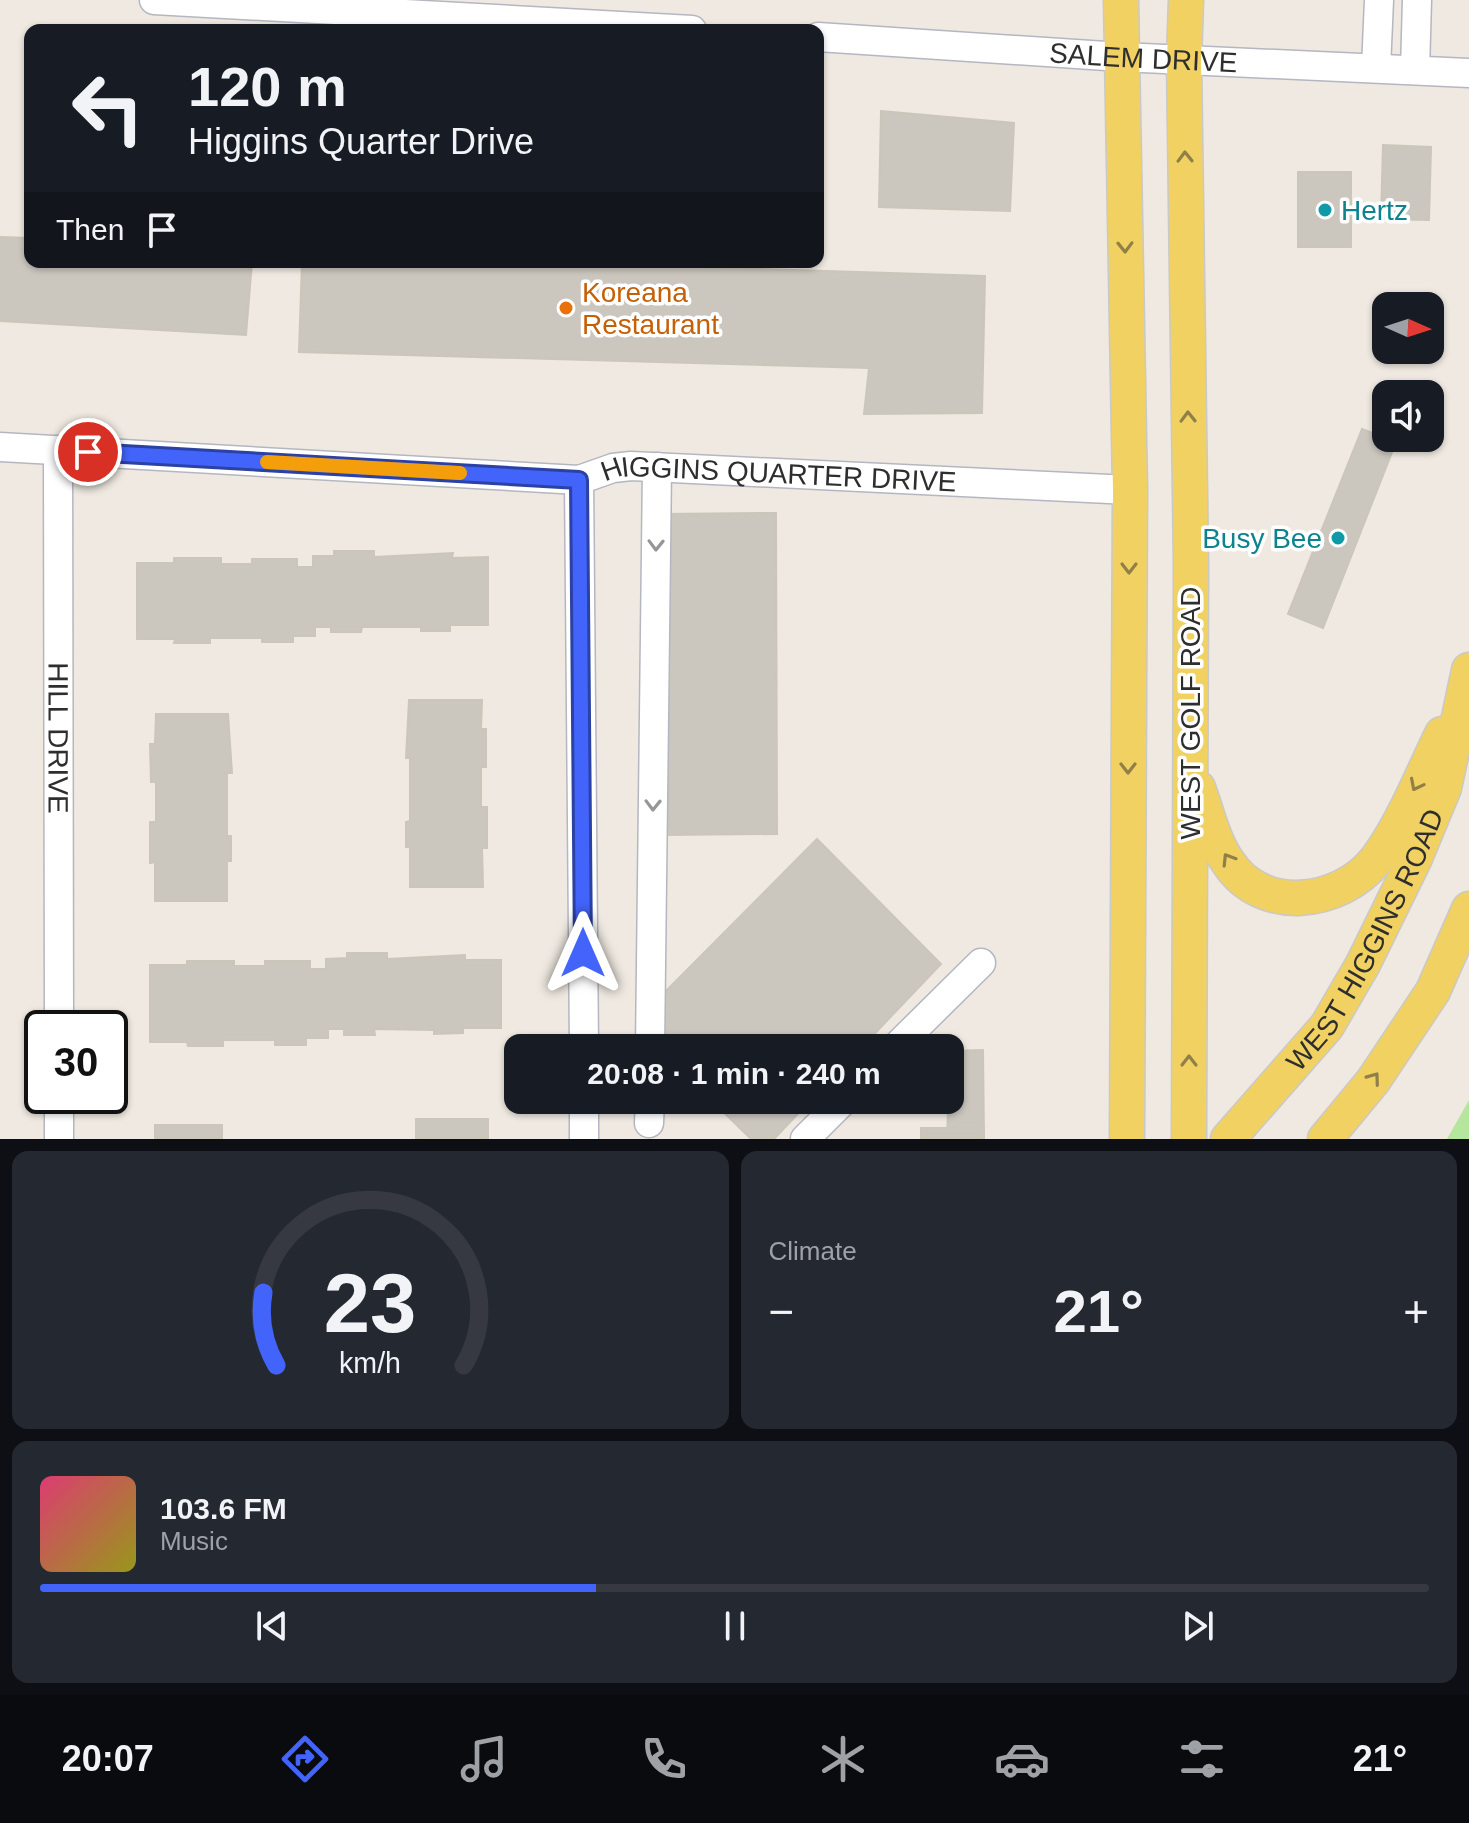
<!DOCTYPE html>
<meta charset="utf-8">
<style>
body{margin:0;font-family:Arial,sans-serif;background:#242831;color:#f1f3f6;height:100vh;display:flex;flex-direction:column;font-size:30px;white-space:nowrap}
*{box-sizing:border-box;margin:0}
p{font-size:26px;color:#9ea1a6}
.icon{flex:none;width:44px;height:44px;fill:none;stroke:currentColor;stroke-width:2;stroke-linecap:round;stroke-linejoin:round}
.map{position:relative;height:1139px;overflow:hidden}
.details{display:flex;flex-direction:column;gap:12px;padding:12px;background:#0d0f14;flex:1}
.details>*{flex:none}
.hud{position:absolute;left:24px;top:24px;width:800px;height:244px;border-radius:16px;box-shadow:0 2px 6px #0004;background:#171b24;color:#f1f3f6;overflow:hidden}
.needle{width:52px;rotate:93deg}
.buttons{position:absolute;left:1372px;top:292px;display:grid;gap:16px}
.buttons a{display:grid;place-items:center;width:72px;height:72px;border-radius:16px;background:#171b24;box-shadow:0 2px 6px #0004;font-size:40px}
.speed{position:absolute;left:24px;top:1010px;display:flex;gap:16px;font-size:40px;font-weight:700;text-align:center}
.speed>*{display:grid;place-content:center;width:104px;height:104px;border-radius:50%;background:#171b24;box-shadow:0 2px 6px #0004;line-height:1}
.speed .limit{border:4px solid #111;border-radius:12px;background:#fff;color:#111}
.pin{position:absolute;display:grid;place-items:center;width:68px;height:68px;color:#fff;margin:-34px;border:4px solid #fff;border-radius:50%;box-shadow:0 2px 8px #0007}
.me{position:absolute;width:88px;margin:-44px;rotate:0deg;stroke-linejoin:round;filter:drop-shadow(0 0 6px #0008)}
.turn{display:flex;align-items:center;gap:28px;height:168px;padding:0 32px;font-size:36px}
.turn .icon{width:104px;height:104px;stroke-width:2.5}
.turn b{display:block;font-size:56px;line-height:68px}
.then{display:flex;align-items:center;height:76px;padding:0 32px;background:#0003;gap:16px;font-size:30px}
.big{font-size:60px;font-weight:800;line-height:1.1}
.details .card{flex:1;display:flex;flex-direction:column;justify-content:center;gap:12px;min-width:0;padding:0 28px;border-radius:16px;background:#242831}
.details .dial{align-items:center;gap:0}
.dial svg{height:208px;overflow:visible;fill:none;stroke:#363941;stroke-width:7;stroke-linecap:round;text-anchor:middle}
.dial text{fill:#f1f3f6;stroke:none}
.song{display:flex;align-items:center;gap:24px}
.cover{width:96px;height:96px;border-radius:12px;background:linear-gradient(135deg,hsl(340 70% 55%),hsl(60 70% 35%))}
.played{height:8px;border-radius:4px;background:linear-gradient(90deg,#4264fb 40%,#363941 40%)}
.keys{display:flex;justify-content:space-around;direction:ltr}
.heat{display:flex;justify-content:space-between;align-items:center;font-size:44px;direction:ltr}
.details .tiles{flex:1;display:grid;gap:12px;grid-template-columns:1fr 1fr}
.card:last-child{grid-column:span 2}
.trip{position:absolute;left:504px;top:1034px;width:460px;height:80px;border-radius:16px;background:#171b24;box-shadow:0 2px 6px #0004;font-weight:800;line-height:80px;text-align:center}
.menu{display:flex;height:128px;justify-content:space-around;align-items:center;background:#090b0e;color:#9ea1a6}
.menu .icon{width:56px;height:56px}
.menu .on{color:#4264fb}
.menu b{font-size:36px;color:#f1f3f6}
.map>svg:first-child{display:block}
.green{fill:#b6e59e}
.building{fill:#cbc7bf;stroke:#cbc5ba;stroke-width:2}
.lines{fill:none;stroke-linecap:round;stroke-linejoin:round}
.minor-casing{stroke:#b4b7c1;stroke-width:31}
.major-casing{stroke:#c9c9c9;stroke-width:37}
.minor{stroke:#fff;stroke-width:28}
.major{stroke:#f2d163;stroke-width:34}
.oneway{stroke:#908048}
.oneway2{stroke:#969696}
.route-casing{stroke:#2b41a3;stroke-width:20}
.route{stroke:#4264fb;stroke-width:14}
.slow{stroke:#f59e0b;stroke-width:14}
.culture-dot{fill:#0f9aa8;stroke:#fff;stroke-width:3}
.food-dot{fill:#e8710a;stroke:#fff;stroke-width:3}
.labels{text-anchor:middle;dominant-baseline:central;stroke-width:7;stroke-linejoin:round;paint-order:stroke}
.street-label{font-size:28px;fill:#2e2e2e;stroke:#fff}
.culture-label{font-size:28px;fill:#0d838f;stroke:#fff;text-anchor:start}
.food-label{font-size:28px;fill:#c56008;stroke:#fff;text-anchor:start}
</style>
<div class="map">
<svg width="1469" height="1139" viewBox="0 0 1469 1139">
<rect width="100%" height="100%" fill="#efe9e1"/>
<!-- green -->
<polygon class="green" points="1469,1100 1469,1139 1447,1139"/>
<!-- building -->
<g class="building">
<polygon points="881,111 1014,123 1010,211 879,207"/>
<polygon points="1383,145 1431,147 1429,220 1381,219"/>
<rect x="1298" y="172" width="53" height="75"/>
<polygon points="0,237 30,238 30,262 252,262 246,335 0,321"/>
<polygon points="302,262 545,262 985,276 982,413 864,414 869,368 299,352"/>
<polygon points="1362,429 1396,442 1323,628 1288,614"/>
<polygon points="776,513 777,834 663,835 661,514"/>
<polygon points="334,551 374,551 374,557 453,553 452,558 488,557 488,625 450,625 450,631 421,631 421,627 362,627 361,632 331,632 331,627 315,627 315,636 293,636 293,642 262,642 262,638 210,638 210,643 174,643 175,639 137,639 137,563 174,563 174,558 221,558 221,564 252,564 252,559 297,559 297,567 313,567 313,556 334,556"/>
<polygon points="409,700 482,700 481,729 486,729 486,767 481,767 481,807 487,807 487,848 482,848 483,887 410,887 410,847 406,847 406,822 410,821 410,758 406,758"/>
<polygon points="156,714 228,714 232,773 227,773 227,836 231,836 231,861 227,861 227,901 155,901 155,862 150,863 150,822 156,822 156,782 151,782 150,744 155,744"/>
<polygon points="817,839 941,964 861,1048 659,1048 661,996"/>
<polygon points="347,953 387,953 387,959 465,955 465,960 501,960 501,1028 463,1028 463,1033 434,1034 434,1030 374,1029 375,1035 344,1035 344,1029 328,1029 328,1038 306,1038 306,1045 275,1045 275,1040 223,1040 223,1046 188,1046 187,1042 150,1042 150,965 187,965 187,961 234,961 234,966 265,966 265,961 310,961 310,969 326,969 326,959 347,958"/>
<polygon points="983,1050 984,1139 947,1139 950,1051"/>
<polygon points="711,1100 811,1100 774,1139 751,1139"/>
<rect x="416" y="1119" width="72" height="20"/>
<rect x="155" y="1125" width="67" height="14"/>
<rect x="921" y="1128" width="63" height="11"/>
</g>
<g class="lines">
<defs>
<g id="minor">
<polyline points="154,0 692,30"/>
<path id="s1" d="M 818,37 L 1121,57 L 1469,73"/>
<polyline points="1376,68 1379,0"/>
<polyline points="1415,70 1417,0"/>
<path id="s2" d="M 0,447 L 579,480 L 613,468 L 631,466 L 1130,490"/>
<path id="s3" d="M 58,450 L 59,1028"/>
<polyline points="579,480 584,1048"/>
<polyline points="650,1048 657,467"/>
<polyline points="895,1048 981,963"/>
<polyline points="59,1096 59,1139"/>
<polyline points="584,1100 584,1139"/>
<polyline points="649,1123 650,1100"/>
<polyline points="805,1139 844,1100"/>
</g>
<g id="major">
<polyline points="1121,0 1130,490 1127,1139"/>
<polyline points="1186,0 1184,60 1191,565 1189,1139"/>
<path d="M 1198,788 C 1207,812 1213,841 1228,862 C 1262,915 1340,905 1376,860 C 1402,826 1423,773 1442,734"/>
<path id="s4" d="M 1228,1139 L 1327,1026 L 1363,964 L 1415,858 L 1444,788 L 1469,670"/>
<polyline points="1325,1139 1373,1081 1433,991 1469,909"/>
</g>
</defs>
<!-- minor casing -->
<use href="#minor" class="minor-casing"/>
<!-- major casing -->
<use href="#major" class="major-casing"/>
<!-- minor -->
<use href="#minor" class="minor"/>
<!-- major -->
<use href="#major" class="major"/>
</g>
<!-- one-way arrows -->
<defs><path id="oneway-chevron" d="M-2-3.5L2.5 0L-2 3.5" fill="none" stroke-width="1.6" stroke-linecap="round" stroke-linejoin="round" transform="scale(2)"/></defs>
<g class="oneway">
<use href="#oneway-chevron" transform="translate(1185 157) rotate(-91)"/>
<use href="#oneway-chevron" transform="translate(1125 247) rotate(89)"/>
<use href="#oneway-chevron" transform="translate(1188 417) rotate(-91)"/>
<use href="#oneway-chevron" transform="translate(1129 568) rotate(90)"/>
<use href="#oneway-chevron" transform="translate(1128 768) rotate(90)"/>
<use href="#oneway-chevron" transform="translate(1416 785) rotate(117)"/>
<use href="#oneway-chevron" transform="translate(1228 859) rotate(-122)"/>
<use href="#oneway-chevron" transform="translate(1189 1061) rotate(-90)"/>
<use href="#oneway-chevron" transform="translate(1374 1078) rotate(-54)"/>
</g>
<g class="oneway2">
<use href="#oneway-chevron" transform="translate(656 545) rotate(91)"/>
<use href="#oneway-chevron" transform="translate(653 805) rotate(91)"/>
</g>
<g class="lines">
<defs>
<polyline id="route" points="88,452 579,480 583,953"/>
</defs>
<!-- route casing -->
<use href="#route" class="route-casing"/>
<!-- route -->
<use href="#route" class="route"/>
<!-- slow -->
<polyline class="slow" points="267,462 460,473"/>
</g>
<!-- markers -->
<g class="culture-dot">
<circle cx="1325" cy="210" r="8"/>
<circle cx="1338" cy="538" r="8"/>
</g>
<circle class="food-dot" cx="566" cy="308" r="8"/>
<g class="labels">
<!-- street labels -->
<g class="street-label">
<text stroke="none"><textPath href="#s1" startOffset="326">SALEM DRIVE</textPath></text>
<text stroke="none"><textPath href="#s2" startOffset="782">HIGGINS QUARTER DRIVE</textPath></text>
<text transform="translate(1190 713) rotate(-90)">WEST GOLF ROAD</text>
<text stroke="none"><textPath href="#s3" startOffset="288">HILL DRIVE</textPath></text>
<text stroke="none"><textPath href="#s4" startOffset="244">WEST HIGGINS ROAD</textPath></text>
</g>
<!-- culture labels -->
<g class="culture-label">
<text x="1341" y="210">Hertz</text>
<text x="1322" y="538" text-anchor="end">Busy Bee</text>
</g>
<!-- food labels -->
<g class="food-label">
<text x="582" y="292">Koreana<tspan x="582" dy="32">Restaurant</tspan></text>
</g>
</g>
</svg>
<div class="buttons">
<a><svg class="needle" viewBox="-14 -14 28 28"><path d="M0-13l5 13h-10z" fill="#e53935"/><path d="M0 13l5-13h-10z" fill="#9ea1a6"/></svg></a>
<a><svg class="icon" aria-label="sound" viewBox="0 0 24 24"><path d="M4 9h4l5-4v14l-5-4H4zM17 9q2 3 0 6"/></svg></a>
</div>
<div class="speed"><div class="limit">30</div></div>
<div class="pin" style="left:88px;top:452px;background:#d93025"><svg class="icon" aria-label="arrive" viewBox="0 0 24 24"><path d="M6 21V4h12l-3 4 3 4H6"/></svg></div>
<svg class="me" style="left:583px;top:953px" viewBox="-20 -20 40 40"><path d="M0-17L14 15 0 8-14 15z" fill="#4264fb" stroke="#fff" stroke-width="4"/></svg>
<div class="trip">20:08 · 1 min · 240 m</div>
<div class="hud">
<div class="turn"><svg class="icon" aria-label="left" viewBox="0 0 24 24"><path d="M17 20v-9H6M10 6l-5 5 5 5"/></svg><div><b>120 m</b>Higgins Quarter Drive</div></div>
<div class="then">Then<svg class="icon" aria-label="arrive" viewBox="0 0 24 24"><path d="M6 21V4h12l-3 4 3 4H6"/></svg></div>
</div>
</div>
<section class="details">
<div class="tiles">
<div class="card dial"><svg viewBox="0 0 100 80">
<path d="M14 69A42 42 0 1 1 86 69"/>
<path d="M14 69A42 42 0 0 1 9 41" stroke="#4264fb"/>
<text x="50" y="56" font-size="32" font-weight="700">23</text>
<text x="50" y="72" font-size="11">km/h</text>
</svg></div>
<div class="card"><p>Climate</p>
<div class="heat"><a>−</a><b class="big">21°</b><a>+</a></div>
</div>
<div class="card">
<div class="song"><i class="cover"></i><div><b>103.6 FM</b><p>Music</p></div></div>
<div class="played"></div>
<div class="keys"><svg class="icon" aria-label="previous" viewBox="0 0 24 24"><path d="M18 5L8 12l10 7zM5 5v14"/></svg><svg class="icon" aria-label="pause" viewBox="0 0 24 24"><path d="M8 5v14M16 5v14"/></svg><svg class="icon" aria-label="next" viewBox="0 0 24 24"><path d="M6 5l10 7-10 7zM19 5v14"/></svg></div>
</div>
</div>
</section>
<nav class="menu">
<b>20:07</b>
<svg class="icon on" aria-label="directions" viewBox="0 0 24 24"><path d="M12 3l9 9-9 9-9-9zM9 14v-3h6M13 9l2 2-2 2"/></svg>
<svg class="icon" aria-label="music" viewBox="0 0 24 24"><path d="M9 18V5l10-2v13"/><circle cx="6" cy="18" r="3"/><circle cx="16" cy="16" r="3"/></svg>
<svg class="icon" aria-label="phone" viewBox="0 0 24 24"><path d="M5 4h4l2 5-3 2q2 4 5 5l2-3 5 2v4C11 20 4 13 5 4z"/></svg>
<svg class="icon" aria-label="climate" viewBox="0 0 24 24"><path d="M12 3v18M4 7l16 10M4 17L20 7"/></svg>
<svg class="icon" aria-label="car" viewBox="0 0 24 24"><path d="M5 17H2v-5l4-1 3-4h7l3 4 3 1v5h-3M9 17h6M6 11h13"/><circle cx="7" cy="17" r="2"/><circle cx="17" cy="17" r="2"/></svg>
<svg class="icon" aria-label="filters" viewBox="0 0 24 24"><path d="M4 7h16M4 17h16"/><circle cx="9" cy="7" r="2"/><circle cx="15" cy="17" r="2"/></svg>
<b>21°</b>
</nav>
